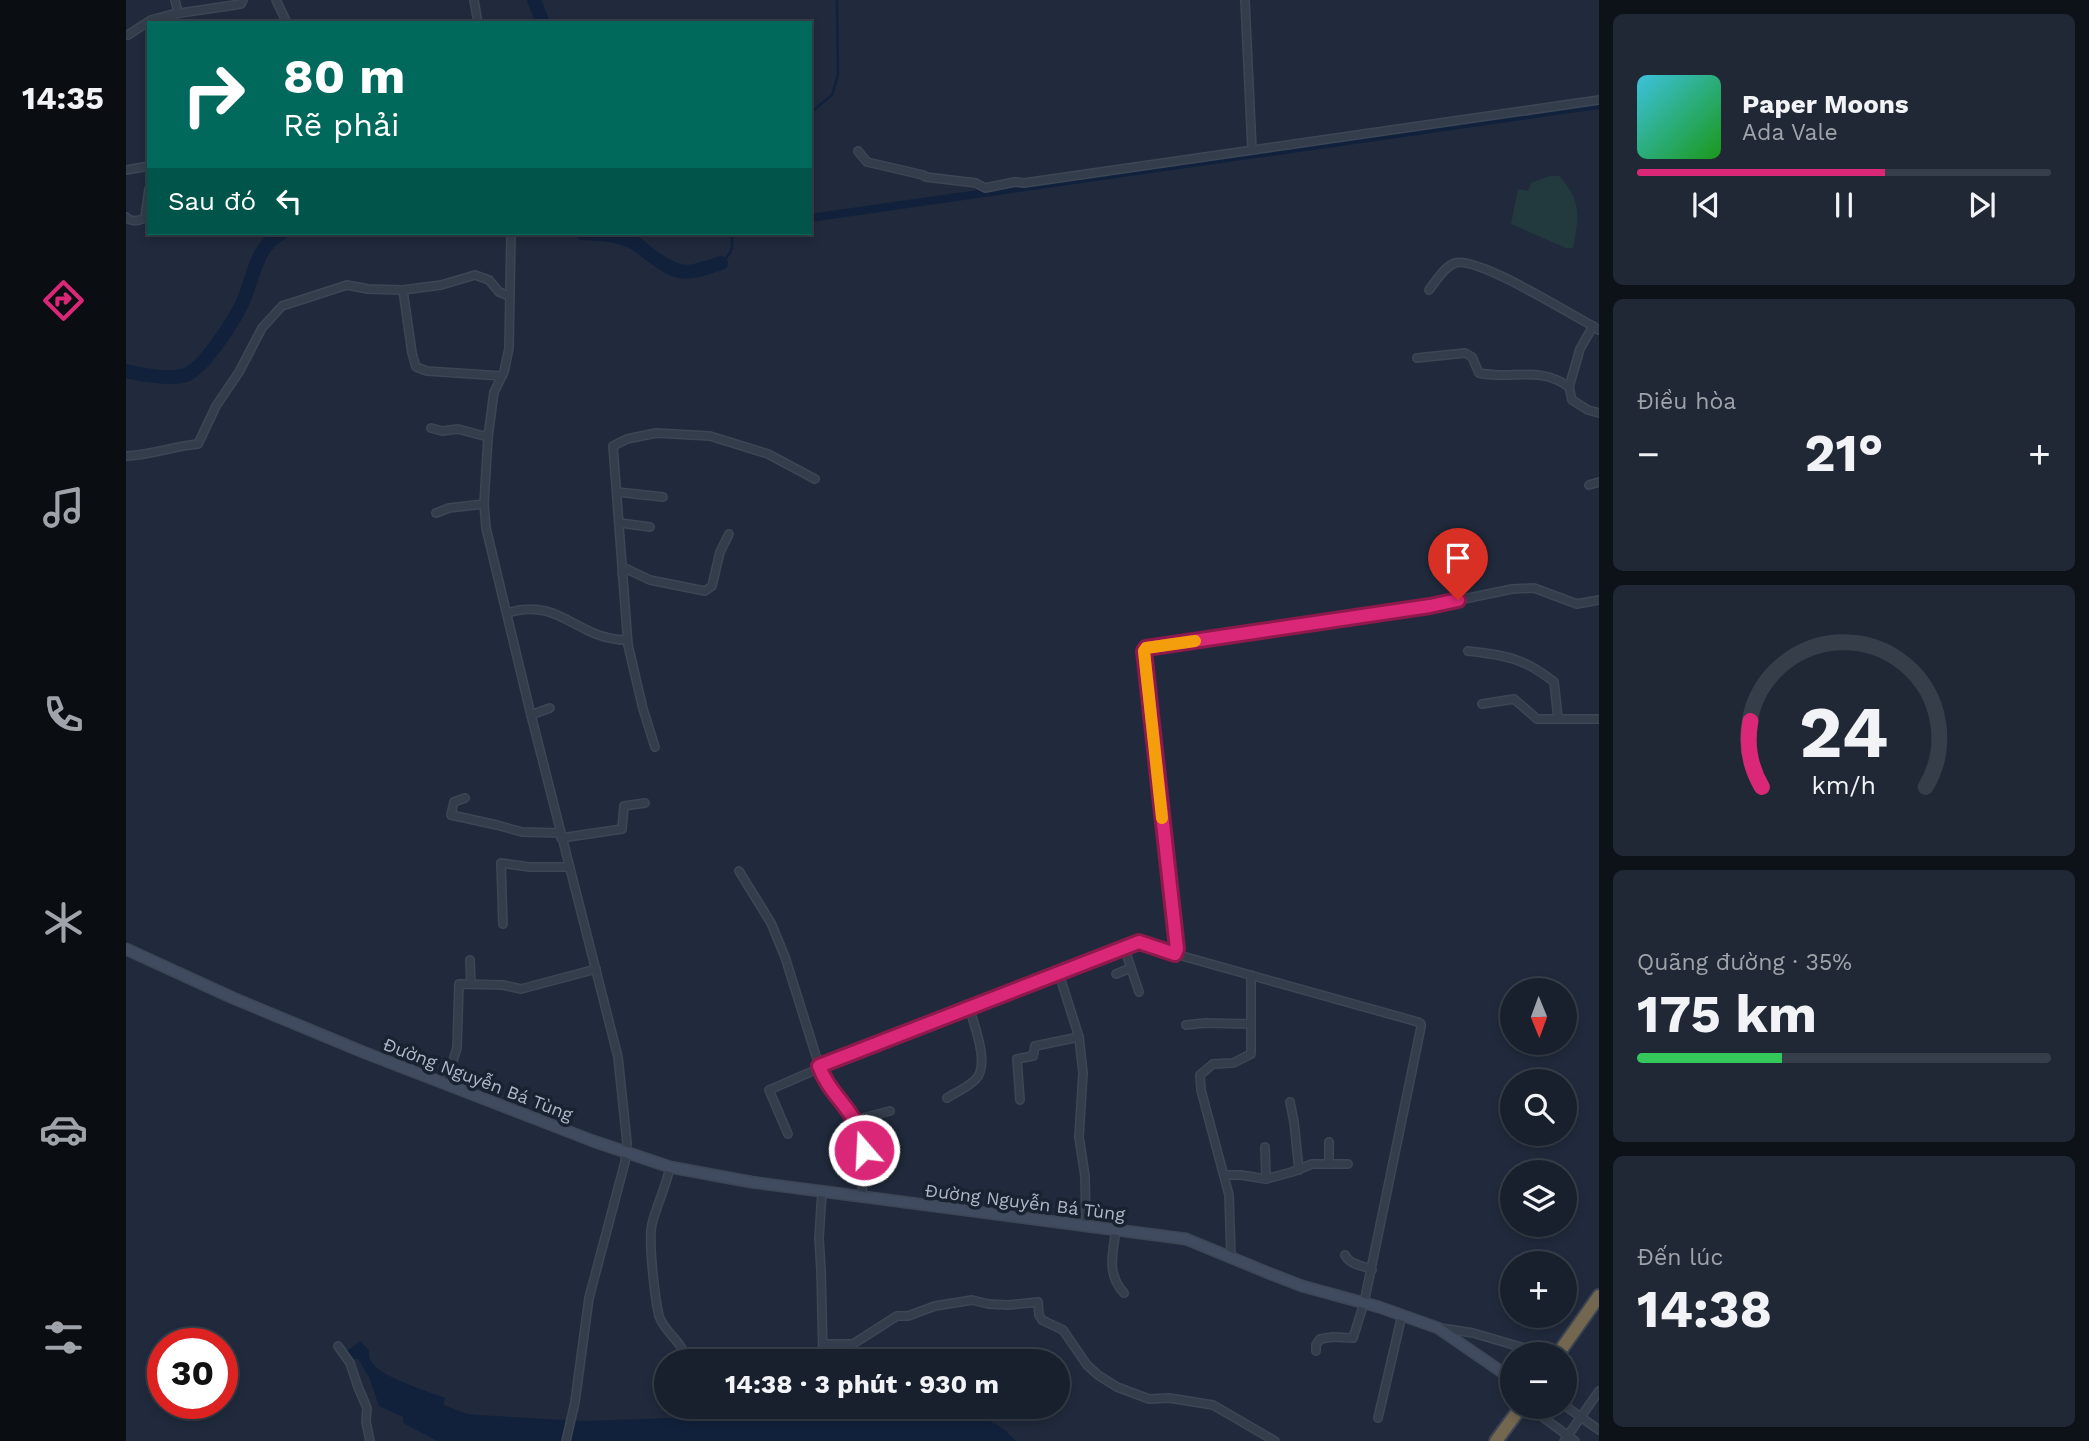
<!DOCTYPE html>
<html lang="vi">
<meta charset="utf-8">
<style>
body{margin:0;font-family:"Work Sans",sans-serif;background:#212835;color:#f1f3f6;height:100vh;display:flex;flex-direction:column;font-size:26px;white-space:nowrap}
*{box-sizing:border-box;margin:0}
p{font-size:23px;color:#9fa3aa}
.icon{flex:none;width:38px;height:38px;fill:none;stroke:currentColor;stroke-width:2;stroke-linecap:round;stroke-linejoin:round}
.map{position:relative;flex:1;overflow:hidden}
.details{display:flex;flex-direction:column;gap:14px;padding:14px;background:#0d1219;width:490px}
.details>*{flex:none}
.guide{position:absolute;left:21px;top:21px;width:665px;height:214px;border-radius:0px;box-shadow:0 4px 10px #0003,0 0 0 2px #363e49;background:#00695c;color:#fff;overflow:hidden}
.needle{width:46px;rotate:179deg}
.controls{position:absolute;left:1374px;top:978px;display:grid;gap:14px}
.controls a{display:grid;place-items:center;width:77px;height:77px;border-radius:50%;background:#18202d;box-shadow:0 4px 10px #0003,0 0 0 2px #363e49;font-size:35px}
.speed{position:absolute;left:21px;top:1328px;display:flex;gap:14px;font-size:35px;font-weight:700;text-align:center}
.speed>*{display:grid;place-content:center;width:91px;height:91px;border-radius:50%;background:#18202d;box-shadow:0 4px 10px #0003,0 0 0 2px #363e49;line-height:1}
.speed .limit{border:10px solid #d22;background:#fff;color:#111}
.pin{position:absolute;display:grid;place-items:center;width:60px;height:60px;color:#fff;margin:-72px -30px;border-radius:50% 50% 50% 0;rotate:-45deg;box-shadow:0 0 7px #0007}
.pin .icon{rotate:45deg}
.me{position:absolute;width:77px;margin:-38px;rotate:341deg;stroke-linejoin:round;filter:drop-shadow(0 0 5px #0008)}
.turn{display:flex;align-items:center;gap:24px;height:147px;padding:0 21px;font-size:32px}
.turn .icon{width:91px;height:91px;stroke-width:2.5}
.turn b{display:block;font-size:49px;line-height:60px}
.then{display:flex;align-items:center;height:66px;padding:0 21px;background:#0003;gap:14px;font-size:26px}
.big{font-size:52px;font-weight:700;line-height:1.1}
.details .widget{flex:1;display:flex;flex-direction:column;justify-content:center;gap:10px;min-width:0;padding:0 24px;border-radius:10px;background:#212835}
.details .dial{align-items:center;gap:0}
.dial svg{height:182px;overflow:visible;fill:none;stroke:#363e49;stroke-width:7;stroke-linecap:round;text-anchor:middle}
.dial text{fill:#f1f3f6;stroke:none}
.song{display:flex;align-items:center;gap:21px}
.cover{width:84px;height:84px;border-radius:10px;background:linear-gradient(135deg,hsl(190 70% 55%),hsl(120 70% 35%))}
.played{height:7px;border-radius:4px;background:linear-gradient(90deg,#db2777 60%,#363e49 60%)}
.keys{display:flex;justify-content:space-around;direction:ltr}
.heat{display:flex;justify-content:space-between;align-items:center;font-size:38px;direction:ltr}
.charge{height:10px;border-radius:5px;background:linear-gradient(90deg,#34c759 35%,#363e49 0)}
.trip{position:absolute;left:528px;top:1349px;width:416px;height:70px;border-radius:35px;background:#18202d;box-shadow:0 4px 10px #0003,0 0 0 2px #363e49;font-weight:700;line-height:70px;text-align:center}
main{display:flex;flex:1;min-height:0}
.dock{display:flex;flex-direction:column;width:126px;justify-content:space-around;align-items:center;background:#0a0d12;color:#9fa3aa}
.dock .icon{width:49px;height:49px}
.dock .on{color:#db2777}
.dock b{font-size:32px;color:#f1f3f6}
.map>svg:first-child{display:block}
.green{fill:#22393d}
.water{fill:#12213b}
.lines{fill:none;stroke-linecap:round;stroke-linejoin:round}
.stream{stroke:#12213b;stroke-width:2.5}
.canal{stroke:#12213b;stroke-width:8}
.river{stroke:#12213b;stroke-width:14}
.street-casing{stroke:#3d4655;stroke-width:10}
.secondary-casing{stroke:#3d4655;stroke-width:13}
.highway-casing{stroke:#3c4454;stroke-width:16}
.street{stroke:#343d4c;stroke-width:7}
.secondary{stroke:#414b60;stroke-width:10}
.highway{stroke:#736750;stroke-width:12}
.route-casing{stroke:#8e194d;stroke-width:18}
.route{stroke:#db2777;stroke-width:12}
.slow{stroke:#f59e0b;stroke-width:12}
.labels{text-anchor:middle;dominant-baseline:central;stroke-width:7;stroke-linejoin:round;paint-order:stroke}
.street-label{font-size:18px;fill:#afb7c8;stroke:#192231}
</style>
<main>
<nav class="dock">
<b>14:35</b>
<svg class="icon on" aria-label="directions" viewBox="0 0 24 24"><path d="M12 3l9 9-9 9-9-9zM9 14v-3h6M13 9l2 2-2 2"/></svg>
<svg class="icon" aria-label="music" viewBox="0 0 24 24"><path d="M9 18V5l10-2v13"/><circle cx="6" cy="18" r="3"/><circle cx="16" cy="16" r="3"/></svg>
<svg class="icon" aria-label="phone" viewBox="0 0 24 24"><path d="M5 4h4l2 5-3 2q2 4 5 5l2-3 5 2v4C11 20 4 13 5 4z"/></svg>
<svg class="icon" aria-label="climate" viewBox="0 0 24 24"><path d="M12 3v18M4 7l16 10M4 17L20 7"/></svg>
<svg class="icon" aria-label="car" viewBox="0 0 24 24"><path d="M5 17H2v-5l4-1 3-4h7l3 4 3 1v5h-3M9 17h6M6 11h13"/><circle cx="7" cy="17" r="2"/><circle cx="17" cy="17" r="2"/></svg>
<svg class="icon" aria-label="filters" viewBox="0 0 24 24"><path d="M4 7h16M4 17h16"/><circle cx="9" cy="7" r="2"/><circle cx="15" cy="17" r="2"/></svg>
</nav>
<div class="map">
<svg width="1473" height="1441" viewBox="0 0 1473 1441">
<rect width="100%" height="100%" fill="#202a3c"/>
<!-- green -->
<path class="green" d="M 1423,176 L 1433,176 C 1456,200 1453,218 1447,248 L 1440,248 L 1385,224 L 1392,189 L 1402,191 L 1405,183 Z"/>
<!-- water -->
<path class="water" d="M 234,1341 L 243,1350 C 243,1356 243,1360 248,1365 C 259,1378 301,1391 319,1398 L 318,1405 L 341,1414 L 352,1415 L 456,1421 L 544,1418 L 605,1420 L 627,1418 L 660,1407 L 860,1407 L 866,1423 C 877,1426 882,1434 890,1441 L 311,1441 L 281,1425 L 277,1423 L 277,1417 L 253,1406 L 243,1377 L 232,1359 L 227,1359 L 221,1351 Z"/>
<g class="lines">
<!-- stream -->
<g class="stream">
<polyline points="684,113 706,95 712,75 711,0"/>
<path d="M 595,263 C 606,254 608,246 605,233"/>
</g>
<!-- canal -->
<polyline class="canal" points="684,218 1473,105"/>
<!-- river -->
<g class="river">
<polyline points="408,0 417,23"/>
<path d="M 456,233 C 473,234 489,234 505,241 C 512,244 518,250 523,254 C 554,277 559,275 595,263"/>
<path d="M 0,371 C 15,375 45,380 60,375 C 79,367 111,317 119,297 C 128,274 131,245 156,233"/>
</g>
<defs>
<g id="street">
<polyline points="49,0 52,12"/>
<polyline points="150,0 161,23"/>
<polyline points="348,0 352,23"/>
<polyline points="1119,0 1126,150"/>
<polyline points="43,23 48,14 115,4 117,0"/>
<polyline points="2,35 25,20 47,14"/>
<polyline points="732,151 741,162 797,175 800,177 850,183 859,188 889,182 898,183 1473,100"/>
<polyline points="0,170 23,166"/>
<path d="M 0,217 C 5,222 13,222 19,217 L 23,189"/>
<polyline points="385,233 383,348 378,372 368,392 362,437 358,504 360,528 405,715 492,1057 501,1143 499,1162 463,1298 449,1402 440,1441"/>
<polyline points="277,290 286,353 290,367 301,371 376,376"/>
<path d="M 1303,290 C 1310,281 1318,267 1329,263 C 1352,256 1443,314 1467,326"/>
<path d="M 1291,358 L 1339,353 L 1346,357 L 1353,373 C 1385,380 1413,365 1443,387 L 1454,349 L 1467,326 L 1473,330"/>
<polyline points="1443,387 1446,400 1462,410 1473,413"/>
<polyline points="305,428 316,431 332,429 362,437"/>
<path d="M 0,456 C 25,455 48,446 72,444 L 90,406 L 113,372 L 136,328 L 156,306 L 221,285 L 242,289 L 277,290 L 315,285 L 349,275 L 363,280 L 373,292 L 383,296"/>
<polyline points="1463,485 1473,482"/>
<polyline points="491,492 537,497"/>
<polyline points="310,513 323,508 358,504"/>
<polyline points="494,523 524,527"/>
<polyline points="496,574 501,569 524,580 579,591 586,586 594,552 603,534"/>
<path d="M 381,613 C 435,596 450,640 501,640"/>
<path d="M 1342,651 C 1379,655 1398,658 1428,682 L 1432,718"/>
<polyline points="1356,704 1388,699 1411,719 1473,719"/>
<polyline points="405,715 424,708"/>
<polyline points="529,747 517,709 502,645 487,446 501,439 530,433 584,436 642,454 689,479"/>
<polyline points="339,798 328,802 325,815 371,825 396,832 434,833"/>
<polyline points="435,838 496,829 498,806 519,803"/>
<polyline points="613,871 645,923 659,957 697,1078 716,1101 736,1134 738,1150 736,1196"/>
<polyline points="377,924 375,863 403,867 443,867"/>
<polyline points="998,947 1013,992"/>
<polyline points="1049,954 1051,949 1018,651 1020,648 1304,606 1386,589 1408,588 1451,604 1473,600"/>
<polyline points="344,960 345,984"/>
<polyline points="933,974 953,1037 957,1073 953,1137 959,1176 960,1226"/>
<polyline points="990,974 1005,968"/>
<polyline points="1060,1025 1079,1023 1125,1024"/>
<polyline points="693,1067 1013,942 1049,954 1292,1022 1295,1024 1295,1027 1238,1303 1227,1338 1207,1337 1194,1339 1190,1345 1190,1351"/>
<polyline points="320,1083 331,1048 333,984 377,985 395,989 470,969"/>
<path d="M 821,1098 C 830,1092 843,1087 850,1079 C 864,1064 848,1025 843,1007"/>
<polyline points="894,1100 891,1059 907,1056 909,1046 953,1037"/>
<polyline points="1164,1102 1168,1122 1173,1170"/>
<polyline points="729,1120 764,1111"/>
<polyline points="662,1134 643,1090 694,1068"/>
<polyline points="1139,1147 1140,1179"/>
<polyline points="1203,1164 1203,1142"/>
<path d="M 544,1167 C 540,1187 531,1204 526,1224 C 522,1240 529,1299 533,1316 C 539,1334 558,1341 560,1362"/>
<polyline points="1098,1175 1115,1175 1140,1179 1166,1172 1186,1164 1222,1164"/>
<path d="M 990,1229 C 987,1253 980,1274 998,1293"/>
<path d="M 1219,1255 C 1224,1265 1236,1265 1246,1270"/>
<polyline points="1105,1257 1103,1195 1075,1090 1074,1075 1087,1064 1107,1063 1125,1054 1125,975"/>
<polyline points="1315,1328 1347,1333 1419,1354"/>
<polyline points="697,1344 727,1344 771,1316 782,1316 809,1306 846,1300 862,1304 883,1305 912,1302 913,1315 916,1320 937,1330 961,1365 972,1375 991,1387 1023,1399 1043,1398 1087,1405 1149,1441"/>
<polyline points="212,1346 224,1363 232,1387 241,1408 240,1422 244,1441"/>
<polyline points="688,1362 697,1355 695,1270 693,1238 696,1192"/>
<polyline points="1438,1405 1473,1430"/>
<polyline points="1403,1407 1449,1441"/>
<polyline points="1252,1418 1276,1315"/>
<polyline points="1438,1441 1473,1391"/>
</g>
<polyline id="secondary" points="0,949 107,998 237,1052 467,1141 544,1167 625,1182 1060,1239 1145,1274 1176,1286 1253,1307 1312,1328 1386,1379"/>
<g id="highway">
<polyline points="1432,1354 1473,1296"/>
<polyline points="1370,1441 1395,1407"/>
</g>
</defs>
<!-- street casing -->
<use href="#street" class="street-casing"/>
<!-- secondary casing -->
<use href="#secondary" class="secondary-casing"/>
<!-- highway casing -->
<use href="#highway" class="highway-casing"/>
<!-- street -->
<use href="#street" class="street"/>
<!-- secondary -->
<use href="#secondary" class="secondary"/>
<!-- highway -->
<use href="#highway" class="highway"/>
</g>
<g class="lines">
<defs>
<path id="route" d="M 738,1150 C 733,1110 705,1099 693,1066 L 1013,942 L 1049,954 L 1051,949 L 1018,651 L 1020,648 L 1304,606 L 1332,600"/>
</defs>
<!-- route casing -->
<use href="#route" class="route-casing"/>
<!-- route -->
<use href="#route" class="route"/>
<!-- slow -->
<polyline class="slow" points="1036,818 1018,651 1020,648 1069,641"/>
</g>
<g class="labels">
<!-- street labels -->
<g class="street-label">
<text transform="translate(352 1079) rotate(21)">Đường Nguyễn Bá Tùng</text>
<text transform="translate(899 1202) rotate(7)">Đường Nguyễn Bá Tùng</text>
</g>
</g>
</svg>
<div class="controls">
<a><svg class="needle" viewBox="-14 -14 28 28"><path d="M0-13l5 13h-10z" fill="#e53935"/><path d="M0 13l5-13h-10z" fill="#9fa3aa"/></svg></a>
<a><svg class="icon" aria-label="search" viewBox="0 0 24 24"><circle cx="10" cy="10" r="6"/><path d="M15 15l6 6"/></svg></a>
<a><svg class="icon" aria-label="layers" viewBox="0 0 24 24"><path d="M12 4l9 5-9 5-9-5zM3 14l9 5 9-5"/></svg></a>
<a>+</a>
<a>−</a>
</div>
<div class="speed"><div class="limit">30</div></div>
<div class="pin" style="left:1332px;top:600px;background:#d93025"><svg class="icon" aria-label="arrive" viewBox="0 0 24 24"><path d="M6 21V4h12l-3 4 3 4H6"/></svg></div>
<svg class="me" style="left:738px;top:1150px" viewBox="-20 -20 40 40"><circle r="17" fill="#db2777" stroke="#fff" stroke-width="3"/><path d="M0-11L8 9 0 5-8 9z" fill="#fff"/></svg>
<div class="trip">14:38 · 3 phút · 930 m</div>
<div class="guide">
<div class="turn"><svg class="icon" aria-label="right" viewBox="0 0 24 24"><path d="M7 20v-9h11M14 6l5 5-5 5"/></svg><div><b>80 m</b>Rẽ phải</div></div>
<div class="then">Sau đó<svg class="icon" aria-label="left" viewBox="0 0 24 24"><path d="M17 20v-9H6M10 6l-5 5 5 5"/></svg></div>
</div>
</div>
<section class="details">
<div class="widget">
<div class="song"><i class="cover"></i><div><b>Paper Moons</b><p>Ada Vale</p></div></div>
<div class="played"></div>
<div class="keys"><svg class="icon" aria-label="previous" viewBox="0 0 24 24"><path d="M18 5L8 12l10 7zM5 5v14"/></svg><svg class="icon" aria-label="pause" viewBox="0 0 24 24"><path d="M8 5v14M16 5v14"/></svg><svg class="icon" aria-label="next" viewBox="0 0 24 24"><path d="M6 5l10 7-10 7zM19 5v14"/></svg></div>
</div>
<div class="widget"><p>Điều hòa</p>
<div class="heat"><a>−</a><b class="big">21°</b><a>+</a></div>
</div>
<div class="widget dial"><svg viewBox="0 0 100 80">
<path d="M14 69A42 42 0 1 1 86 69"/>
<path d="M14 69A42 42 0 0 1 9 40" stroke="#db2777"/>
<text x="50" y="56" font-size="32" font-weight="700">24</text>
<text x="50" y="72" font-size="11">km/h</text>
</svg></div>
<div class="widget"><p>Quãng đường · 35%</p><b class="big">175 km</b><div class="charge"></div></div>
<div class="widget"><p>Đến lúc</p><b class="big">14:38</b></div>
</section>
</main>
